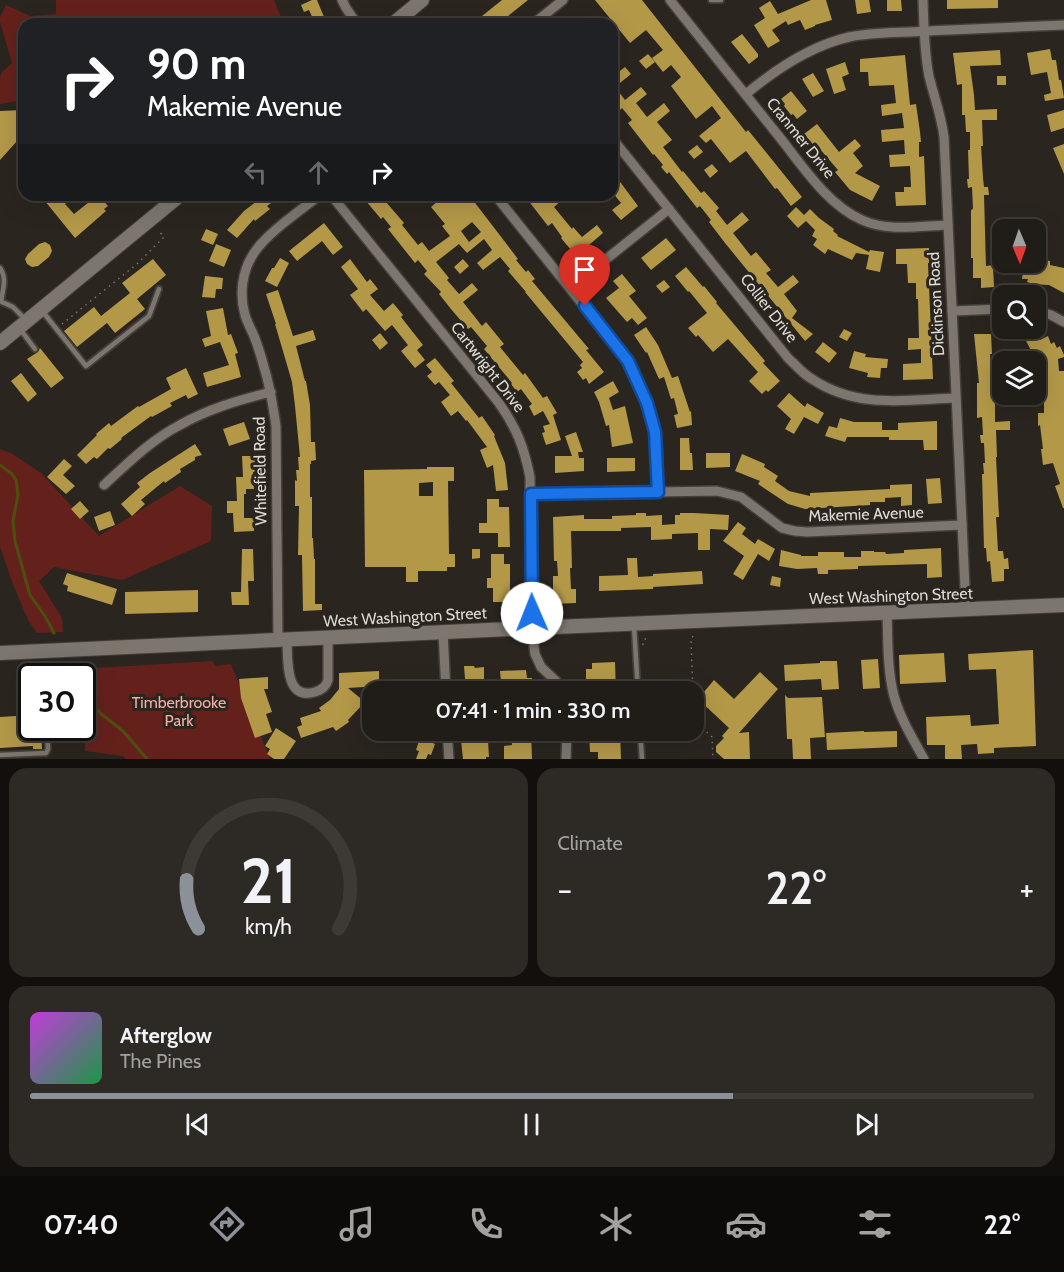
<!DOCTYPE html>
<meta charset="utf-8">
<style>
body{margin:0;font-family:Cabin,sans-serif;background:#2d2924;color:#f1f3f6;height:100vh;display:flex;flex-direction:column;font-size:22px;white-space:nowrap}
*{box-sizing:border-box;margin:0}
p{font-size:20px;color:#a2a1a1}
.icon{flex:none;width:33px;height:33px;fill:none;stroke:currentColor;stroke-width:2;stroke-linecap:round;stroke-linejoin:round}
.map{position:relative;height:759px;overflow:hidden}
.side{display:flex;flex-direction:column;gap:9px;padding:9px;background:#120f0d;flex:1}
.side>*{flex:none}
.guide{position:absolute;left:18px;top:18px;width:600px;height:183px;border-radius:18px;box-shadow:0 6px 24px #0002,0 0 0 2px #3d3a36;background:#202124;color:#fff;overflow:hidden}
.needle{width:39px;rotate:178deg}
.tools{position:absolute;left:992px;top:219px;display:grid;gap:12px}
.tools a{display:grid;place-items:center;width:54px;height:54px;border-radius:12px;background:#201c17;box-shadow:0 6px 24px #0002,0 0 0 2px #3d3a36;font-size:30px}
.speed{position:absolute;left:18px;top:663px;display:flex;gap:12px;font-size:30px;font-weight:700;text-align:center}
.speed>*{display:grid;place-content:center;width:78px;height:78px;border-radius:50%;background:#201c17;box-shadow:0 6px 24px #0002,0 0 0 2px #3d3a36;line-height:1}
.speed .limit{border:3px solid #111;border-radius:9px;background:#fff;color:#111}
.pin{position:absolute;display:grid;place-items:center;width:51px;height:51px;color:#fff;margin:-62px -26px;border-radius:50% 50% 50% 0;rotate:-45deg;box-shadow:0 0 6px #0007}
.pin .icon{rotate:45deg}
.me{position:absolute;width:66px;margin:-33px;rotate:359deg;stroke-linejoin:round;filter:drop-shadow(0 0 4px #0008)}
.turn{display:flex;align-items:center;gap:21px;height:126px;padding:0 30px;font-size:27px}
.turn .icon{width:78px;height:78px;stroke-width:2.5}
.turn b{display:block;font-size:42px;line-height:51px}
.lanes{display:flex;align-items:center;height:57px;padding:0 30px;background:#0003;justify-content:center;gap:30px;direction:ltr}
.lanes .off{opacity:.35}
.big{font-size:45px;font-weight:600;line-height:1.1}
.side .card{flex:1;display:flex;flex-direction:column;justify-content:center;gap:9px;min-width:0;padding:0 21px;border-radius:18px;background:#2d2924}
.side .dial{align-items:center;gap:0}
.dial svg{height:156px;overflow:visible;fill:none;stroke:#3d3a36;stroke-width:7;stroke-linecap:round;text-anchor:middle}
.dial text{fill:#f1f3f6;stroke:none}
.song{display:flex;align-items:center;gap:18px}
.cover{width:72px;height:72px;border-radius:9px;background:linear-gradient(135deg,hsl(290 70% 55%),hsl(140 70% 35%))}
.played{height:6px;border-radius:3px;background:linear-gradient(90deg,#8c9099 70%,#3d3a36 70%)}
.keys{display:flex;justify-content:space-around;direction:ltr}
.heat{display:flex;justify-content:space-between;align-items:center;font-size:33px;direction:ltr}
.side .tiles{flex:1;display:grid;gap:9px;grid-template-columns:1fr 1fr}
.card:last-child{grid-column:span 2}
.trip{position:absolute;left:362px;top:681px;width:342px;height:60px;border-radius:18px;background:#201c17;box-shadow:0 6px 24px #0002,0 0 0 2px #3d3a36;font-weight:600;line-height:60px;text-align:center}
.tab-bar{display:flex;height:96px;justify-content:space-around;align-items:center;background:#0d0b09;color:#a2a1a1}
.tab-bar .icon{width:42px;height:42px}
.tab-bar .active{color:#8c9099}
.tab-bar b{font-size:27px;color:#f1f3f6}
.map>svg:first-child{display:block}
.green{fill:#64211c}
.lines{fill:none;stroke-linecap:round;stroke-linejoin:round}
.stream{stroke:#4c4f0d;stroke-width:3}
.building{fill:#b39848;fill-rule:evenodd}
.lane-casing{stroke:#443f3a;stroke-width:8}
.street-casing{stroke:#443f3a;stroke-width:12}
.secondary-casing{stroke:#443f3a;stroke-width:16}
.path{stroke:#79746f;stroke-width:1.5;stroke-dasharray:1.5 4.5;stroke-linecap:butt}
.lane{stroke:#7c766f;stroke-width:4.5}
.street{stroke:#7c766f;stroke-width:9}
.secondary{stroke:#7c766f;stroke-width:14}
.route-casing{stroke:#114b97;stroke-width:15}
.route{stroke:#1a73e8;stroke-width:10}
.labels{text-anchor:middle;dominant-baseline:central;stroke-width:6;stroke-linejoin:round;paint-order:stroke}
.street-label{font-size:16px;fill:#dedad6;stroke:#2a251f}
.park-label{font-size:16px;fill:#f2aea5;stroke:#2a251f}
</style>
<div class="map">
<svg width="1064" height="759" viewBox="0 0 1064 759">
<rect width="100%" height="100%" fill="#2a251f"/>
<!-- green -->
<g class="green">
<polygon points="56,0 274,0 284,24 24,24 24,100 0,104 0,77 2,72 12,63 0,22 0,17 6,5 30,16 56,14"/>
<polygon points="0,449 11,453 41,473 99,536 180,486 212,506 211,540 209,542 122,580 54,567 39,581 62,618 63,632 37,633 28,620 13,584 0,547"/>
<polygon points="213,661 215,666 231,664 270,759 126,759 123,756 85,751 85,742 96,737 83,725 82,676 45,676 39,671 51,669 66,676 62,670"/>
</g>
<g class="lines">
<!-- stream -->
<g class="stream">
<polyline points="0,465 12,474 16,480 18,495 13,521 15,541 30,595 45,616 54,633"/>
<polyline points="73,671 76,676"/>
<polyline points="82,691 100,713 123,731 147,759"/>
</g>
</g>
<!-- building -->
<g class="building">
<polygon points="312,0 317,0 324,17 314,21 309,10 304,12 301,5"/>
<polygon points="502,0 528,0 498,24 475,24 483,18 482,16"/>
<polygon points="595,0 642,0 746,132 748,130 802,197 791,206 777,188 775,189 746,151 730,163 711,139 706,143 699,136 721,118 712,106 696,119 671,86 681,77 671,65 663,72 652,58 663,50 646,30 630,43"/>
<polygon points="811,0 826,0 832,20 815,25 815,26 805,30 800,20 788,25 786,21 772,30 780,41 768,48 754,25 765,18 759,8 770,1 778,14"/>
<polygon points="855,0 869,0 871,12 857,14"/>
<polygon points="887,0 901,0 902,11 887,11"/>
<polygon points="947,0 998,0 998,8 947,9"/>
<polygon points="742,34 758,54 758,57 749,64 731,42"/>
<polygon points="1050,49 1052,60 1056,60 1059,80 1061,80 1064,98 1045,101 1044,95 1051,93 1047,72 1031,75 1027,53"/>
<polygon points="1000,50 1001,65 970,66 974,95 975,110 997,109 997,120 982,120 983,146 981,146 983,178 984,187 988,187 989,195 984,195 986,266 993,265 994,287 981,288 981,278 973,278 973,258 971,258 971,210 973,209 972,187 968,188 967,179 969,179 968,150 970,150 970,132 966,132 965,115 962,115 962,84 957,85 953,53"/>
<polygon points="648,54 655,62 646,69 639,61"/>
<polygon points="905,55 910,105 916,104 920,132 921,142 919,142 919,157 924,156 926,205 896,206 895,192 904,192 904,187 911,187 910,166 890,167 889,155 905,154 904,140 882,142 881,130 904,128 902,113 882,116 881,105 896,103 894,85 869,86 868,72 860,72 860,59"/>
<polygon points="845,62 849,74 842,77 846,90 834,94 826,69"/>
<polygon points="625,67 631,74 615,87 625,100 641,87 647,94 636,103 647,117 664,103 670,111 657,122 672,140 663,147 682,172 683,171 701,193 704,191 719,208 716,211 727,225 742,212 749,220 733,233 751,256 756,252 771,270 766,273 778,287 793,275 799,282 784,294 797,311 792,318 813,334 805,341 725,243 709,222 711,220 700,206 697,208 669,172 667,174 661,167 663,165 654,154 653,155 628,123 632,120 622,108 619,111 616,107 612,111 612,77"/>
<polygon points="813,73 824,91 813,97 802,79"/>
<rect x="997" y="76" width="9" height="9"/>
<polygon points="791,91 807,111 797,119 793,114 791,115 784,106 785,104 781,99"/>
<polygon points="24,110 24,145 18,140 0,160 0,111"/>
<polygon points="1064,110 1064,128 1051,132 1047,115"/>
<polygon points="817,124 839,152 855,139 861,146 853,153 863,166 855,173 880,186 872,201 850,190 835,172 838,170 819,148 817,150 804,134"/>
<polygon points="1064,144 1064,174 1053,148"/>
<polygon points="697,145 703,152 694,159 688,152"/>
<polygon points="712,164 718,171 710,178 704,170"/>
<polygon points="612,171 638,206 621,220 612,210 621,203 612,192"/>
<polygon points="40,195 61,195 67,202 65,204 74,214 98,195 108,206 104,209 106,211 75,238"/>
<polygon points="252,195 282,195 267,206 270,209 255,221 254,219 237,238 227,230 244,211 257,201"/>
<path d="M 361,195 L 380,195 L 404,223 L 402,225 L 418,245 L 422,242 L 429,251 L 450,236 L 442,226 L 445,224 L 431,207 L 439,200 L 441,202 L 451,195 L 469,195 L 518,259 L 516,260 L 526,272 L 528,270 L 535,279 L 532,281 L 589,349 L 586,350 L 604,372 L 589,384 L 586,378 L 583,380 L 577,372 L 582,368 L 580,365 L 583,362 L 525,292 L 526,292 L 508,271 L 510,269 L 500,257 L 483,270 L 477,263 L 492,250 L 484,239 L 467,253 L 459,244 L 436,262 L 449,278 L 447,280 L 459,294 L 472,283 L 478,290 L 463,302 L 482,326 L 486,322 L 504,344 L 500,347 L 523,375 L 525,373 L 543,398 L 547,396 L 557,413 L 553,415 L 561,440 L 546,445 L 542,433 L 545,432 L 543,426 L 550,424 L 543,411 L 534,416 L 529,406 L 532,404 L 521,389 L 517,392 L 511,384 L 512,383 L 484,349 L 487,346 L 471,327 L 468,329 L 451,309 L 439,294 L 441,292 L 424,274 L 427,271 L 418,260 L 415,263 L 388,229 L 391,227 L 383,217 L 381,219 ZM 472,222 L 481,232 L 469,242 L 461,231 Z"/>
<polygon points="524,195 568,195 554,207 572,229 573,227 582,237 597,225 603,233 576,256 561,238 562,237 552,223 548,226"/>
<polygon points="796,207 804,215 810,209 819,218 834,229 833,231 838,235 837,236 869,252 870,250 884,252 880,272 866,269 869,255 856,253 852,260 828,249 825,254 813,245 817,239 812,236 815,230 806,221 798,228 787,216"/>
<polygon points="324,223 343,247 333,255 322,241 297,261 289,251"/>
<polygon points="206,229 218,234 213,245 201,240"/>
<polygon points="666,238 676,250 651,270 641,258"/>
<polygon points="45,242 50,245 52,251 49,257 38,266 32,267 27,264 25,259 28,254 39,244"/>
<polygon points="216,244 231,250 224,267 209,261"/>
<polygon points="929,248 929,263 928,263 933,379 903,380 903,364 921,363 921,349 908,350 908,338 919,338 918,299 916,299 916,283 908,283 907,264 896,264 896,249"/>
<polygon points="280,258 289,263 277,287 265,281 272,268 274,268"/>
<polygon points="153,259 166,275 137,299 145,309 115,333 107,323 77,347 64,331 94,307 101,316 130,293 122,283"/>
<polygon points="350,259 367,282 370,279 378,289 370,295 384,311 393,303 403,315 401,317 423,345 417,350 425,360 415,368 401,351 408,345 392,325 385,331 366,309 363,312 350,295 358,289 341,267"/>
<polygon points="463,259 469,266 460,274 454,267"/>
<polygon points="1038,259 1050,261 1050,265 1064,268 1064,293 1049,285 1030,284 1030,283 1027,282 1028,279 1022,279 1024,264 1035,262 1035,261 1038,261"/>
<polygon points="686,267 703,287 704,286 717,302 716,303 765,361 763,363 780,381 768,392 766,390 762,394 749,381 758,372 728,339 713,352 698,335 696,337 688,328 707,313 689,291 688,292 675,276"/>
<polygon points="622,274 636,291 629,296 647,318 638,325 632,318 627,322 606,298 619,288 613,281"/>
<polygon points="205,276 223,278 222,289 216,289 215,298 202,297"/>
<polygon points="664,280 670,287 662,293 656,286"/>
<polygon points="278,290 293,336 313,330 316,340 296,346 305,381 306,381 310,405 311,442 315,442 316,460 311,461 311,464 310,464 310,497 312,497 312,538 313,538 314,559 315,559 315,604 322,604 322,610 303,611 302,555 298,555 299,506 295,506 295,480 297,481 296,470 299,470 298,457 300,457 295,406 292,382 275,324 276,324 266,294"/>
<polygon points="223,308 228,335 231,334 238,353 235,354 241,377 207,387 203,373 229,365 220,342 205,347 202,339 211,336 206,311"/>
<polygon points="646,327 658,345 672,378 678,376 690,412 691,411 692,425 677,428 674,415 678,414 674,398 671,399 664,377 659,379 647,352 646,353 634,335"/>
<polygon points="844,329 852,333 847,341 839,337"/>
<polygon points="1035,330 1040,340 1048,336 1051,344 1054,342 1057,348 1060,346 1064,355 1064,357 1058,359 1059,371 1064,371 1064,508 1063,508 1055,486 1060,484 1053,463 1043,465 1041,449 1043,449 1040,425 1038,426 1038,413 1044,413 1044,395 1041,396 1039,366 1023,335"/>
<polygon points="380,333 388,343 380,350 372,340"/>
<polygon points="974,334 991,334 992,354 990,354 992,383 1000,383 1001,398 995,398 995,422 1010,421 1010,430 996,430 997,457 996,457 999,517 996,517 998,551 1003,551 1004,559 1008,558 1009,569 1004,569 1004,581 992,582 990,561 987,562 986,548 984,548 982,474 984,474 983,463 985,463 984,443 981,443 980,435 983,435 982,417 977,418 977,383 979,383"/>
<polygon points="823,342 837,353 829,363 815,352"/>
<polygon points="40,348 64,378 51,388 27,359 38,352"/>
<polygon points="854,351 866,354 865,357 888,359 887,368 881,368 880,378 867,377 868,373 849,368"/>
<polygon points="435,358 454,381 451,383 479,418 482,416 495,435 494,436 505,463 508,490 496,491 493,465 487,468 480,450 487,447 467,420 466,421 458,411 451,416 441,402 450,395 439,382 435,385 427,376 432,372 426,365"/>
<polygon points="186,368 198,394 188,399 186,395 170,403 172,406 152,417 151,416 121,438 122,439 110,449 108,448 97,459 94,457 86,464 77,455 97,435 96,434 109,423 111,426 138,406 139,407 171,389 166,378"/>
<polygon points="21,373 37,394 28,402 11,381"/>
<polygon points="613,381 619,392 609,398 613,410 625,406 633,443 612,447 609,425 606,426 599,402 594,392"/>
<polygon points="789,393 805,407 807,403 824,413 818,424 804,417 794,434 785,429 791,419 777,406"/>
<polygon points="840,418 854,422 882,422 882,430 898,430 898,423 937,421 937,450 924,450 923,440 889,440 889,437 847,437 845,442 825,436 829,426 837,428"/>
<polygon points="244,422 250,439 229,446 223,429"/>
<polygon points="576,432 583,452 578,452 579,458 584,458 584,471 555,473 555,456 572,456 565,436"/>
<polygon points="680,438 689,438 690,453 692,453 693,470 680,470"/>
<polygon points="195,444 202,455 195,457 195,460 180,469 181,472 165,483 164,481 141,500 145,504 132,516 121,504 140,487 137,483 150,473"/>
<polygon points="706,453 730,453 730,467 706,468"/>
<polygon points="742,454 765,464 764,467 778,476 775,481 789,491 810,496 810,493 890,489 890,485 912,484 912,505 901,506 901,497 885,498 885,502 870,502 870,505 805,509 788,504 758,484 760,481 735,471"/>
<polygon points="242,456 255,456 256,472 253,472 254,489 246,489 246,494 244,494 244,518 254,518 254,531 234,532 233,513 227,513 227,501 237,501 236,477 243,477"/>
<polygon points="607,458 635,458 635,471 607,472"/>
<polygon points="64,459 72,466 63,475 75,486 66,494 47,477"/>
<path d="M 427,467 L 454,467 L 454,481 L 448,481 L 449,554 L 455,554 L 455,567 L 447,567 L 447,571 L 418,571 L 418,582 L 406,582 L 406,567 L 365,567 L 364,470 L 427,469 ZM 433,482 L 433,496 L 419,496 L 419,483 Z"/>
<polygon points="940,478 942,503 928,504 926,479"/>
<polygon points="487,499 499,499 499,507 509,507 510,547 498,547 498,533 479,533 479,523 487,523"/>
<polygon points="80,501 89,511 80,519 71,509"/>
<polygon points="110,511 115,525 99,531 94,517"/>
<polygon points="636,513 646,513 646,516 662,515 662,525 675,524 675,515 680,515 680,513 694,513 729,515 728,530 710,529 710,550 698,550 698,533 672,534 672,539 651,540 651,527 621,528 621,531 571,531 572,568 570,568 571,589 576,589 576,603 553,604 553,576 558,576 557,561 554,561 553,517 584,515 584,519 612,519 612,516 636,515"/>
<polygon points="738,522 746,528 742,534 755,544 758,539 775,549 769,561 758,554 743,580 733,574 744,556 723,541"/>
<polygon points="941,548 942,577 927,578 927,564 858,566 858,569 828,570 828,574 818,574 817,568 797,569 779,566 781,550 801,555 801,556 818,556 818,552 844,552 844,557 861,557 861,551 874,551 874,552 885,552 886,554 904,553 904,550"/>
<polygon points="242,549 253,549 254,581 248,581 249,605 232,605 231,592 241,592"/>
<polygon points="472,549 480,549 480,558 472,559"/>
<polygon points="491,554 504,554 504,564 510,564 510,602 493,602 493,588 487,588 487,578 491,578"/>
<polygon points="627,558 637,558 638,577 653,576 653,574 702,571 703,584 653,587 653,589 599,591 599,576 628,575"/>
<polygon points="67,573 117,589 112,605 67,591 68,586 63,584"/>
<polygon points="772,576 781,578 780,587 770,585"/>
<polygon points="198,590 198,612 125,614 125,592"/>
<polygon points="1033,650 1036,746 994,748 994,753 978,754 977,744 961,745 962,759 945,759 945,745 927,745 926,717 970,715 971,726 999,724 996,669 969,670 968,654"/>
<polygon points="944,653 946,682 900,684 899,655"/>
<polygon points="878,659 880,688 863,689 861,660"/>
<polygon points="820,661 837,661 839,689 822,690 821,679 785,681 784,665 820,663"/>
<polygon points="615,662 616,692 593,692 593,685 586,686 586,669 592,669 592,663"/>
<polygon points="464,666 474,666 475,668 484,667 484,679 482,679 482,689 457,690 456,680 465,679"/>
<polygon points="526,670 527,678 532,678 532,692 502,692 500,671"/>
<polygon points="379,671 379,686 348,688 365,702 348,720 349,722 336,731 333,727 301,738 297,727 302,725 300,718 321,711 319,708 330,700 339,689 339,673"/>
<polygon points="760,672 778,689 739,733 749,732 750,759 724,759 716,752 716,746 724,738 722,736 729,728 698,699 714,680 734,699"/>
<polygon points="268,677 268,689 264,689 272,712 266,714 272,732 255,738 241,698 239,679"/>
<polygon points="785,695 788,698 822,697 825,737 810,738 811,759 793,759 792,739 787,739"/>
<polygon points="32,715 32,728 41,728 42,749 33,749 33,746 0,748 0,717"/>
<polygon points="276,728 296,741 284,759 274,759 267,754 270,749 265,746"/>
<polygon points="470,730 485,730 486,742 488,741 489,757 486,757 486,759 463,759 460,731"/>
<polygon points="511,730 531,730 532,759 504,759 504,746 512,745"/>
<polygon points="589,730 620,730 621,759 598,759 598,752 590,752"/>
<polygon points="864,731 864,732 897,731 897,747 827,750 826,733"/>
<polygon points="420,738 435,744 431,755 428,754 426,759 416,759 419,751 416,750"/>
</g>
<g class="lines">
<defs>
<g id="lane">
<polyline points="711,0 721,0"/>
<path d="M 0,268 C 7,278 3,289 1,301"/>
<polyline points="0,301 13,307 25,319"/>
<polyline points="43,312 86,366 149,316 159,289"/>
<polyline points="20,329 35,349"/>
<polyline points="634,626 638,692"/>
<polyline points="640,730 642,759"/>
<polyline points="0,755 46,753 48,749 47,728"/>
</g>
<g id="street">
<polyline points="342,0 346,8 357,24"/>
<path d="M 670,0 C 704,43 739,86 773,129 C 799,160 824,203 862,220 C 888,232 920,226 948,225"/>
<path d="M 923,0 C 924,26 924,51 929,76 C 934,97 941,114 944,137 L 966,609"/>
<polyline points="533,24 563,0"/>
<path d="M 746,94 C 776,69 810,46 849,37 C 874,32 901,33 927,31 C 972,29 1018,27 1064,25"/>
<path d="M 612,138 L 788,358 C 796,365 803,374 812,379 C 857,409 904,400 955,398"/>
<path d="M 331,195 L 499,403 C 517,429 524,447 530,477 L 531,610 L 534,647 L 535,654 L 541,667 L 556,681 L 563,692"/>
<path d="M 495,195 L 628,361 C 637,379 647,397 652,417 C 659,441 658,467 658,492"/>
<polyline points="570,288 669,209"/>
<polyline points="1035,310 1051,315 1064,322"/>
<polyline points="952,311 1002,309"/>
<path d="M 104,485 C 128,463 151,440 180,425 C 208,409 239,400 271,392"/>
<polyline points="531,494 717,491 741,497 782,528 795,531 807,532 962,525"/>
<path d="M 887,612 C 888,640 887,669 894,696 C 900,718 913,739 924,759"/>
<polyline points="443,632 446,692"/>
<path d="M 278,640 L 276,426 C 273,406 270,386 264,367 C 261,356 258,346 254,336 C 251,329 247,322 245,315 C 239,294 242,271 254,253 C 267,233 301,210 320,195"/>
<path d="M 287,640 C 288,658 284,701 315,692 C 322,690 326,687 328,680 L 328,638"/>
<polyline points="447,730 449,759"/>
<polyline points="566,759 567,730"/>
</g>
<g id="secondary">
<polyline points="393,24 422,0"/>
<polyline points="0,343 180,195"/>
<polyline points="0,653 532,628 1064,605"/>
</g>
</defs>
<!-- lane casing -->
<use href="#lane" class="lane-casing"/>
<!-- street casing -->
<use href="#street" class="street-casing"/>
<!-- secondary casing -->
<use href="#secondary" class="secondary-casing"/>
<!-- path -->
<g class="path">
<polyline points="62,324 137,264 164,237 158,230"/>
<polyline points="693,636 691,640 694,720 712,737 713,759"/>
<polyline points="643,645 643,642 646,638"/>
</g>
<!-- lane -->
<use href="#lane" class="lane"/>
<!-- street -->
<use href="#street" class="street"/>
<!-- secondary -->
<use href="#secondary" class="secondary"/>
</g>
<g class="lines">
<defs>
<polyline id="route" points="532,613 531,494 658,492 655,432 647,403 628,361 585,306"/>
</defs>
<!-- route casing -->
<use href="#route" class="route-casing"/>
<!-- route -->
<use href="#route" class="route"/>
</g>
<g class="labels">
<!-- street labels -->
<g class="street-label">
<text transform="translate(801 138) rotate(51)">Cranmer Drive</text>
<text transform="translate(936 304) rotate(-93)">Dickinson Road</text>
<text transform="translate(769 308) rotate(52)">Collier Drive</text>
<text transform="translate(488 367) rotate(52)">Cartwright Drive</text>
<text transform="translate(260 471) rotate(-91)">Whitefield Road</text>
<text transform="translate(866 514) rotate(-2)">Makemie Avenue</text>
<text transform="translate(891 596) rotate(-2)">West Washington Street</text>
<text transform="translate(405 617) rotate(-3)">West Washington Street</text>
</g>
<!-- park labels -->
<g class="park-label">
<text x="179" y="702">Timberbrooke<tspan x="179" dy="18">Park</tspan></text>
</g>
</g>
</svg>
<div class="tools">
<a><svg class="needle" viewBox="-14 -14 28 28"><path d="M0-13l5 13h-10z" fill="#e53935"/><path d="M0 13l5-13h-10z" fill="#a2a1a1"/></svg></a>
<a><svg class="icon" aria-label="search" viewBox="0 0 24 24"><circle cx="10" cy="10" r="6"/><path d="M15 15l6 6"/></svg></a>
<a><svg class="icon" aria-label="layers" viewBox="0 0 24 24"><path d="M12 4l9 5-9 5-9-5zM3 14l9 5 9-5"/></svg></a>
</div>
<div class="speed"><div class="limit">30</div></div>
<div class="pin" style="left:585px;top:306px;background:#d93025"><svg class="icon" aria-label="arrive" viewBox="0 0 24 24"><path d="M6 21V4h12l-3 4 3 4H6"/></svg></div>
<svg class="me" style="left:532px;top:613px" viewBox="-20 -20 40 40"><circle r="19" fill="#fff"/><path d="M0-13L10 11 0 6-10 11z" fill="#1a73e8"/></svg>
<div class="trip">07:41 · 1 min · 330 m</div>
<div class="guide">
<div class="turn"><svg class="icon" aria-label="right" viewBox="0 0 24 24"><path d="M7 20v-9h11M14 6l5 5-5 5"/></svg><div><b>90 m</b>Makemie Avenue</div></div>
<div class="lanes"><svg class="icon off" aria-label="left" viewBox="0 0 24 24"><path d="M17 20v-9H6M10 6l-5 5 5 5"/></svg><svg class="icon off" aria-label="ahead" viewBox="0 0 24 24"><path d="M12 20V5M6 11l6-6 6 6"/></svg><svg class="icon" aria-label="right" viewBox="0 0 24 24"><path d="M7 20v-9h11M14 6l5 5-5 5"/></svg></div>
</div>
</div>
<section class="side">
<div class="tiles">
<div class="card dial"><svg viewBox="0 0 100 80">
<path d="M14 69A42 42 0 1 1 86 69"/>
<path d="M14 69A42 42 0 0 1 8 44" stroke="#8c9099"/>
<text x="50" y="56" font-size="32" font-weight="700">21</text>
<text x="50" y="72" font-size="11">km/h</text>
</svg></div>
<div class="card"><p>Climate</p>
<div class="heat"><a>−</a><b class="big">22°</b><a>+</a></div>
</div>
<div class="card">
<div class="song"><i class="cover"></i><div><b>Afterglow</b><p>The Pines</p></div></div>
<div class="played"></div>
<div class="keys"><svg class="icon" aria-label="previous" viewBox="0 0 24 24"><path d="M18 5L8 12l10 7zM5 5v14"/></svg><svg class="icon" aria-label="pause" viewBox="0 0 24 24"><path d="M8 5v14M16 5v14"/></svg><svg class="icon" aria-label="next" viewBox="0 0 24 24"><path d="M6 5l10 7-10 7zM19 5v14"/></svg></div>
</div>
</div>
</section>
<nav class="tab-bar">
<b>07:40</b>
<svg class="icon active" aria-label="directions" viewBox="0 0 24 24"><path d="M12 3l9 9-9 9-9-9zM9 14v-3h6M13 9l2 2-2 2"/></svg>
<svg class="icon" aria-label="music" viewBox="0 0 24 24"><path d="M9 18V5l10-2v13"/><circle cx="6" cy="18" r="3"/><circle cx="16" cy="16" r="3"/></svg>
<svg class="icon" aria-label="phone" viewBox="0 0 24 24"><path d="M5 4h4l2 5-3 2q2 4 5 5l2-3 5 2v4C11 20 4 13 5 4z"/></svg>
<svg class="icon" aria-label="climate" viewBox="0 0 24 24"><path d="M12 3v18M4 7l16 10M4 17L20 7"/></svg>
<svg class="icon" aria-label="car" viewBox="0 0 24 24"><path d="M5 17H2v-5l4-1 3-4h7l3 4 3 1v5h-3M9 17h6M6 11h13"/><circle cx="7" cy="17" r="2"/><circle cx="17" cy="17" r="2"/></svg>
<svg class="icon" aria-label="filters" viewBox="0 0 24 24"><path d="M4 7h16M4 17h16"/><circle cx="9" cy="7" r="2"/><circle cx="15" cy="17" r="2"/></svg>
<b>22°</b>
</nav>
